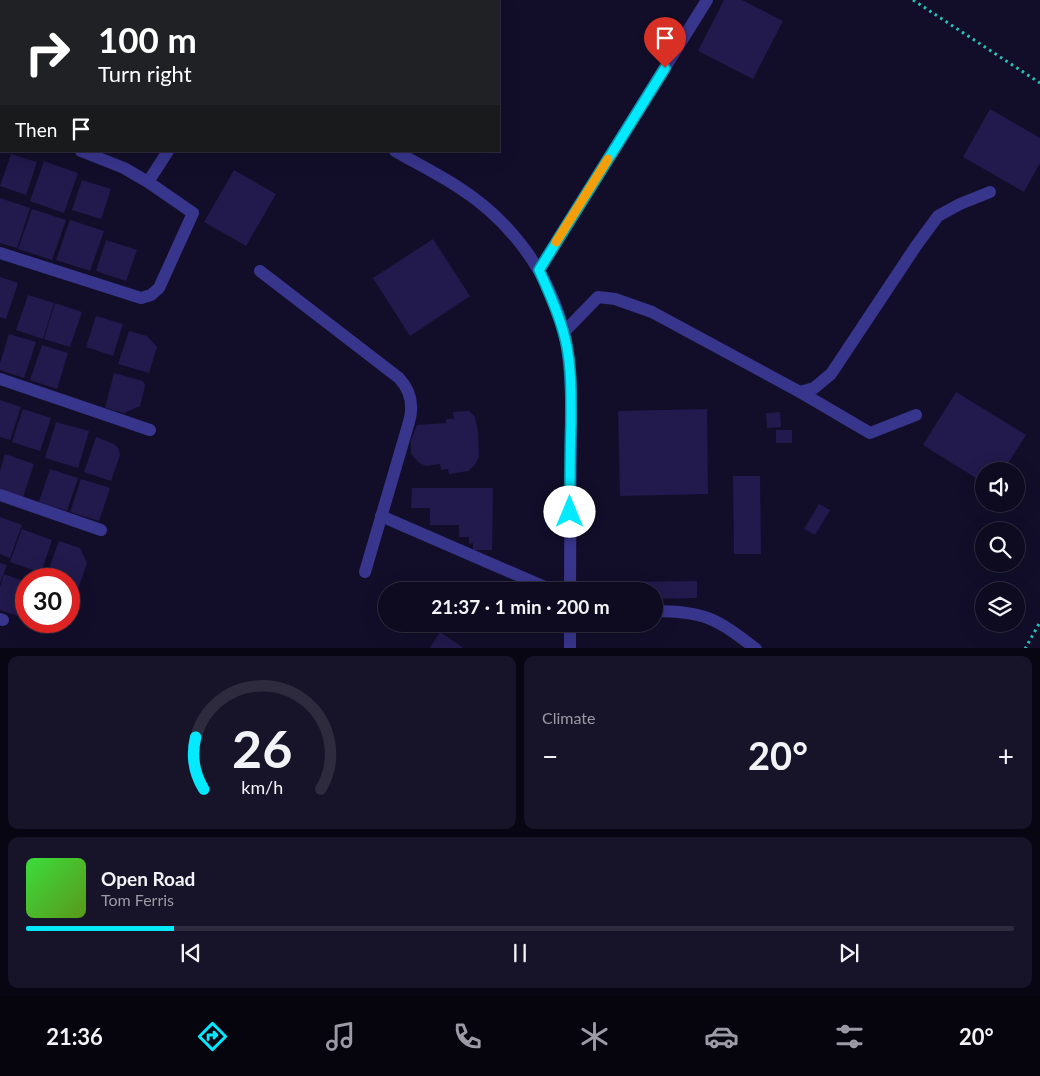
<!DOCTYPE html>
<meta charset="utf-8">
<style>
body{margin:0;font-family:Lato,sans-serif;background:#171329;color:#f1f3f6;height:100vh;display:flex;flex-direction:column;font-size:19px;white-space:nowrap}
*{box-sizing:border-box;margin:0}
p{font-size:16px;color:#9b9aa5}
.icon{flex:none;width:28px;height:28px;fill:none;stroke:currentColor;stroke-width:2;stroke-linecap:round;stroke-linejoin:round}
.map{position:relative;height:648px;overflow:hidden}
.drawer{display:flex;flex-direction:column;gap:8px;padding:8px;background:#080612;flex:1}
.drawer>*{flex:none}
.top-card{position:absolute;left:0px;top:0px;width:500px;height:152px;box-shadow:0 5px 20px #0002,0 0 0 1px #2e2b3e;background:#202124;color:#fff;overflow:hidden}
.controls{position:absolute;left:975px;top:462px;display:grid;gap:10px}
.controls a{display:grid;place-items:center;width:50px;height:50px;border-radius:50%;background:#0e0a20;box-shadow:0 5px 20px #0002,0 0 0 1px #2e2b3e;font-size:25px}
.speed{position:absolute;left:15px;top:568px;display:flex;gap:10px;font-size:25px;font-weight:700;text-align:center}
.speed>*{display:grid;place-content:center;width:65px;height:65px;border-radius:50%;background:#0e0a20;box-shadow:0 5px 20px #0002,0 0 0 1px #2e2b3e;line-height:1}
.speed .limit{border:8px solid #d22;background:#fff;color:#111}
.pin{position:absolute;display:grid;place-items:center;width:42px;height:42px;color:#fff;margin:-51px -21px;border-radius:50% 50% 50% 0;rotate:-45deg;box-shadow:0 0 5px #0007}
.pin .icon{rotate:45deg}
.me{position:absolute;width:55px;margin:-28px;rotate:0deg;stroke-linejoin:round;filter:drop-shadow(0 0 4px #0008)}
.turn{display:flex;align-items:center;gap:18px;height:105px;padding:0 15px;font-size:22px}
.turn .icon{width:65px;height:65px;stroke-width:2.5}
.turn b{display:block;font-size:35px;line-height:42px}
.then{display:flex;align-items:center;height:48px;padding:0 15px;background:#0003;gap:10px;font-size:19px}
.big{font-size:38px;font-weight:700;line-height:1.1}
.drawer .widget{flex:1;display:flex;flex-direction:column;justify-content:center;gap:8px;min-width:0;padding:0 18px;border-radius:10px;background:#171329}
.drawer .dial{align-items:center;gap:0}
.dial svg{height:130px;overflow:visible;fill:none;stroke:#2e2b3e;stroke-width:7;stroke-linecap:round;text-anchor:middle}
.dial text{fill:#f1f3f6;stroke:none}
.song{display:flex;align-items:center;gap:15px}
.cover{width:60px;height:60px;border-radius:8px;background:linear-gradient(135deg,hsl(120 70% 55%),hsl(90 70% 35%))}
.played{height:5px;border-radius:2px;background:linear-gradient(90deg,#03e9ff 15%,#2e2b3e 15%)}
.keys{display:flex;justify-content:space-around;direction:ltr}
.heat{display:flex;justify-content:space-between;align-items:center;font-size:28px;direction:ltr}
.drawer .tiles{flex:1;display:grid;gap:8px;grid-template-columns:1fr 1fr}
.widget:last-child{grid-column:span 2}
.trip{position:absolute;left:378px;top:582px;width:285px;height:50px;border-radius:25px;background:#0e0a20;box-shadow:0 5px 20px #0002,0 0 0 1px #2e2b3e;font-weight:700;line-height:50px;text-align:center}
.tabs{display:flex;height:80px;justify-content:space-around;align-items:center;background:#06040d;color:#9b9aa5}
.tabs .icon{width:35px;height:35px}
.tabs .selected{color:#03e9ff}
.tabs b{font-size:22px;color:#f1f3f6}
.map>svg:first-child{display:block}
.building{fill:#22194c}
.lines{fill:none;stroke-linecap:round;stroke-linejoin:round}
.path{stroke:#26c4b8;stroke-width:3;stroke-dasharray:2.5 4;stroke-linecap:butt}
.minor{stroke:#38358c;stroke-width:12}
.route-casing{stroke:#0297a6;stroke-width:12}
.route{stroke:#03e9ff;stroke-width:9}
.slow{stroke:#f59e0b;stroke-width:9}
</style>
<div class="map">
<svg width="1040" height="649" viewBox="0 0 1040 649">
<rect width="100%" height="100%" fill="#120e2a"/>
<!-- building -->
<g class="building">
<polygon points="724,0 742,0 783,21 753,79 698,51"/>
<polygon points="990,109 1040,138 1040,163 1024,192 963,157"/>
<polygon points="11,154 37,162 26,195 0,186"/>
<polygon points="44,161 78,173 64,213 30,201"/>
<polygon points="234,170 276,194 246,246 204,222"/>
<polygon points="82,180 111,189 101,219 72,210"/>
<polygon points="0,198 30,208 17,248 0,243"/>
<polygon points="32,209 66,220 52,260 18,249"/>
<polygon points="70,220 104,231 90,271 56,260"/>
<polygon points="433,239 470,296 410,336 373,278"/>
<polygon points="106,240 137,250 126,281 96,271"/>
<polygon points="0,277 18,283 6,319 0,317"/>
<polygon points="28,295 54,303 43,339 16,330"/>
<polygon points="55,303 82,312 70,347 44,339"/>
<polygon points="96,316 123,324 113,356 86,347"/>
<polygon points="129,331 147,336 157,347 149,373 118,364"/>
<polygon points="9,334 36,342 24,378 0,370 0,363"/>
<polygon points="42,345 68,353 57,389 30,380"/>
<polygon points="114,373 143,381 145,386 140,406 124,413 105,408"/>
<polygon points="956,392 1026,435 1003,471 984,471 984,483 923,445"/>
<polygon points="0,400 21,407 10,440 0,437"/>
<polygon points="23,409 51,418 40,451 12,442"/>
<polygon points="707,409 708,494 620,496 618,411"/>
<polygon points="469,411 475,417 478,431 479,457 474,466 468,471 449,474 448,469 441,470 440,464 426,466 418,462 411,454 411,440 417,425 446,423 446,419 454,419 453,412"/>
<polygon points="780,412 781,427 767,428 766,413"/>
<polygon points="56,422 89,431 78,468 45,458"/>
<rect x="776" y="430" width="16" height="13"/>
<polygon points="96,437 114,444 118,448 120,455 111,481 84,472"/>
<polygon points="5,454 34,464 23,497 0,490 0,471"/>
<polygon points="50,469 78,478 67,511 39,502"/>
<polygon points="733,476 760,476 761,554 734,554"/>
<polygon points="81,479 110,488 99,521 70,512"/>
<polygon points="412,488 493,488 492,550 473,550 473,543 469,544 469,537 459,537 459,525 430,525 430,508 411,508"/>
<polygon points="819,504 830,510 815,535 804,529"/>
<polygon points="0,517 22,525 10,558 0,554"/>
<polygon points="22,529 52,540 41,573 10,562"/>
<polygon points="59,541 80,548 87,563 77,592 69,589 69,579 45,579"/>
<polygon points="0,563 7,565 0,583"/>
<polygon points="4,574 26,582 26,611 24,618 0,610 0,587"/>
<polygon points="697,581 697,598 654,599 654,591 623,591 623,582"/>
<polygon points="440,632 465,649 429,649"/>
</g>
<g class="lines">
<!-- path -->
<g class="path">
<polyline points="913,0 1040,83"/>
<polyline points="1025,649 1040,622"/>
</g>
<!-- minor -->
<g class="minor">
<polyline points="131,0 133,1"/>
<polyline points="0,124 1,124"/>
<path d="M 395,151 C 416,163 438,174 458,187 C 510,220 549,272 564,332 C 569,352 570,372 571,392 L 570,591"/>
<polyline points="148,182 168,151"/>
<polyline points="0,253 141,298 151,295 159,288 193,213 148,182 124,168 81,151"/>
<polyline points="539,270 707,0"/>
<path d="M 260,271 L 399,378 C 411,391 414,405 409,422 L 365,572"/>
<polyline points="564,332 598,297 615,299 652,312 800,392 814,388 831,374 916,246 938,216 960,204 990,192"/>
<polyline points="0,379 150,430"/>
<polyline points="800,392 870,433 916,415"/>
<polyline points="0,495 101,530"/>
<polyline points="381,516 554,591"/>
<path d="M 654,611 C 704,611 716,618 756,649"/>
<polyline points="0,619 3,620"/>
<polyline points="570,649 570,624"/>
</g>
</g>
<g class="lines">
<defs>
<path id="route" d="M 570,512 C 570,482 570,452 571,423 C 571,392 572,360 563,331 C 557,309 548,290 539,270 L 665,68"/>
</defs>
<!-- route casing -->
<use href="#route" class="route-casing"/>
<!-- route -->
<use href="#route" class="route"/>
<!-- slow -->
<polyline class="slow" points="556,242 608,159"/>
</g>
</svg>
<div class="controls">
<a><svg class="icon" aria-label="sound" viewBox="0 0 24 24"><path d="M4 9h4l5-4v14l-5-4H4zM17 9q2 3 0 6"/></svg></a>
<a><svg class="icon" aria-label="search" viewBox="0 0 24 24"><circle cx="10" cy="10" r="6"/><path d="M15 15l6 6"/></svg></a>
<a><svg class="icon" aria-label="layers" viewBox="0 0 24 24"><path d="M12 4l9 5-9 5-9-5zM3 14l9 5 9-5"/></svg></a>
</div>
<div class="speed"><div class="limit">30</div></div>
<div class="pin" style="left:665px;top:68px;background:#d93025"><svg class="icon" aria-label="arrive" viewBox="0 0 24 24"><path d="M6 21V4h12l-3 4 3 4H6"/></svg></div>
<svg class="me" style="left:570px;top:512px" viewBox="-20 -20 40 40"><circle r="19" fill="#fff"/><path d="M0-13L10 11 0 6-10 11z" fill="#03e9ff"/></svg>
<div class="trip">21:37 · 1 min · 200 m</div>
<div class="top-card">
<div class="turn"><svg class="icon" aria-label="right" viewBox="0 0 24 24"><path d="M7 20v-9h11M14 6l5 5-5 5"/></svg><div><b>100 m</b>Turn right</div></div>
<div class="then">Then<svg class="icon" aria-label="arrive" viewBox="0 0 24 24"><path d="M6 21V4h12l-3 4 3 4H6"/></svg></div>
</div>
</div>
<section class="drawer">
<div class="tiles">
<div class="widget dial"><svg viewBox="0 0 100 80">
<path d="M14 69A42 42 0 1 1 86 69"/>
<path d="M14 69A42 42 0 0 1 9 37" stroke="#03e9ff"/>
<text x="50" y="56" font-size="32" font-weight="700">26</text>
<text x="50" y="72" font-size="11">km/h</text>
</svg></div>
<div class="widget"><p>Climate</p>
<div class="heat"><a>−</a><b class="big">20°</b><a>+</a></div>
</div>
<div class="widget">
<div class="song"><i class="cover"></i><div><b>Open Road</b><p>Tom Ferris</p></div></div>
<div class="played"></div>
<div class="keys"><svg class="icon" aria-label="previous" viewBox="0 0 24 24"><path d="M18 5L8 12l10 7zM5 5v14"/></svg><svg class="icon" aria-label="pause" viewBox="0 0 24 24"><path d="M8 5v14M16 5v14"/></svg><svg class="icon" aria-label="next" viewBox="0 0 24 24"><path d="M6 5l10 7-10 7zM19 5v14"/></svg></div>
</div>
</div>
</section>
<nav class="tabs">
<b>21:36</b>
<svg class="icon selected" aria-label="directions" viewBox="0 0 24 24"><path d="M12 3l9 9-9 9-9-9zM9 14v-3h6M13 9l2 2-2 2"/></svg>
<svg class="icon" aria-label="music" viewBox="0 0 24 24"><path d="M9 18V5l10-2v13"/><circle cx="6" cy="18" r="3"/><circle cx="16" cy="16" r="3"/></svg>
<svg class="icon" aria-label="phone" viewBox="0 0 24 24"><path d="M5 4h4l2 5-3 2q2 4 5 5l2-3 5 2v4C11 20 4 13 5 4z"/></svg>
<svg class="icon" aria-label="climate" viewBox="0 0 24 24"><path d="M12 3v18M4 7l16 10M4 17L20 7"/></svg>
<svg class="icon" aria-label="car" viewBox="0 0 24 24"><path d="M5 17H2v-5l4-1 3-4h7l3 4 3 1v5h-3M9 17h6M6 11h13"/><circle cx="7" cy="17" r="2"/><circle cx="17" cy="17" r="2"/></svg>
<svg class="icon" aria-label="filters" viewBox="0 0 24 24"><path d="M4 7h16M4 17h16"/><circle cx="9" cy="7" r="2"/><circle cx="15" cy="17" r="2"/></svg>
<b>20°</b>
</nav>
